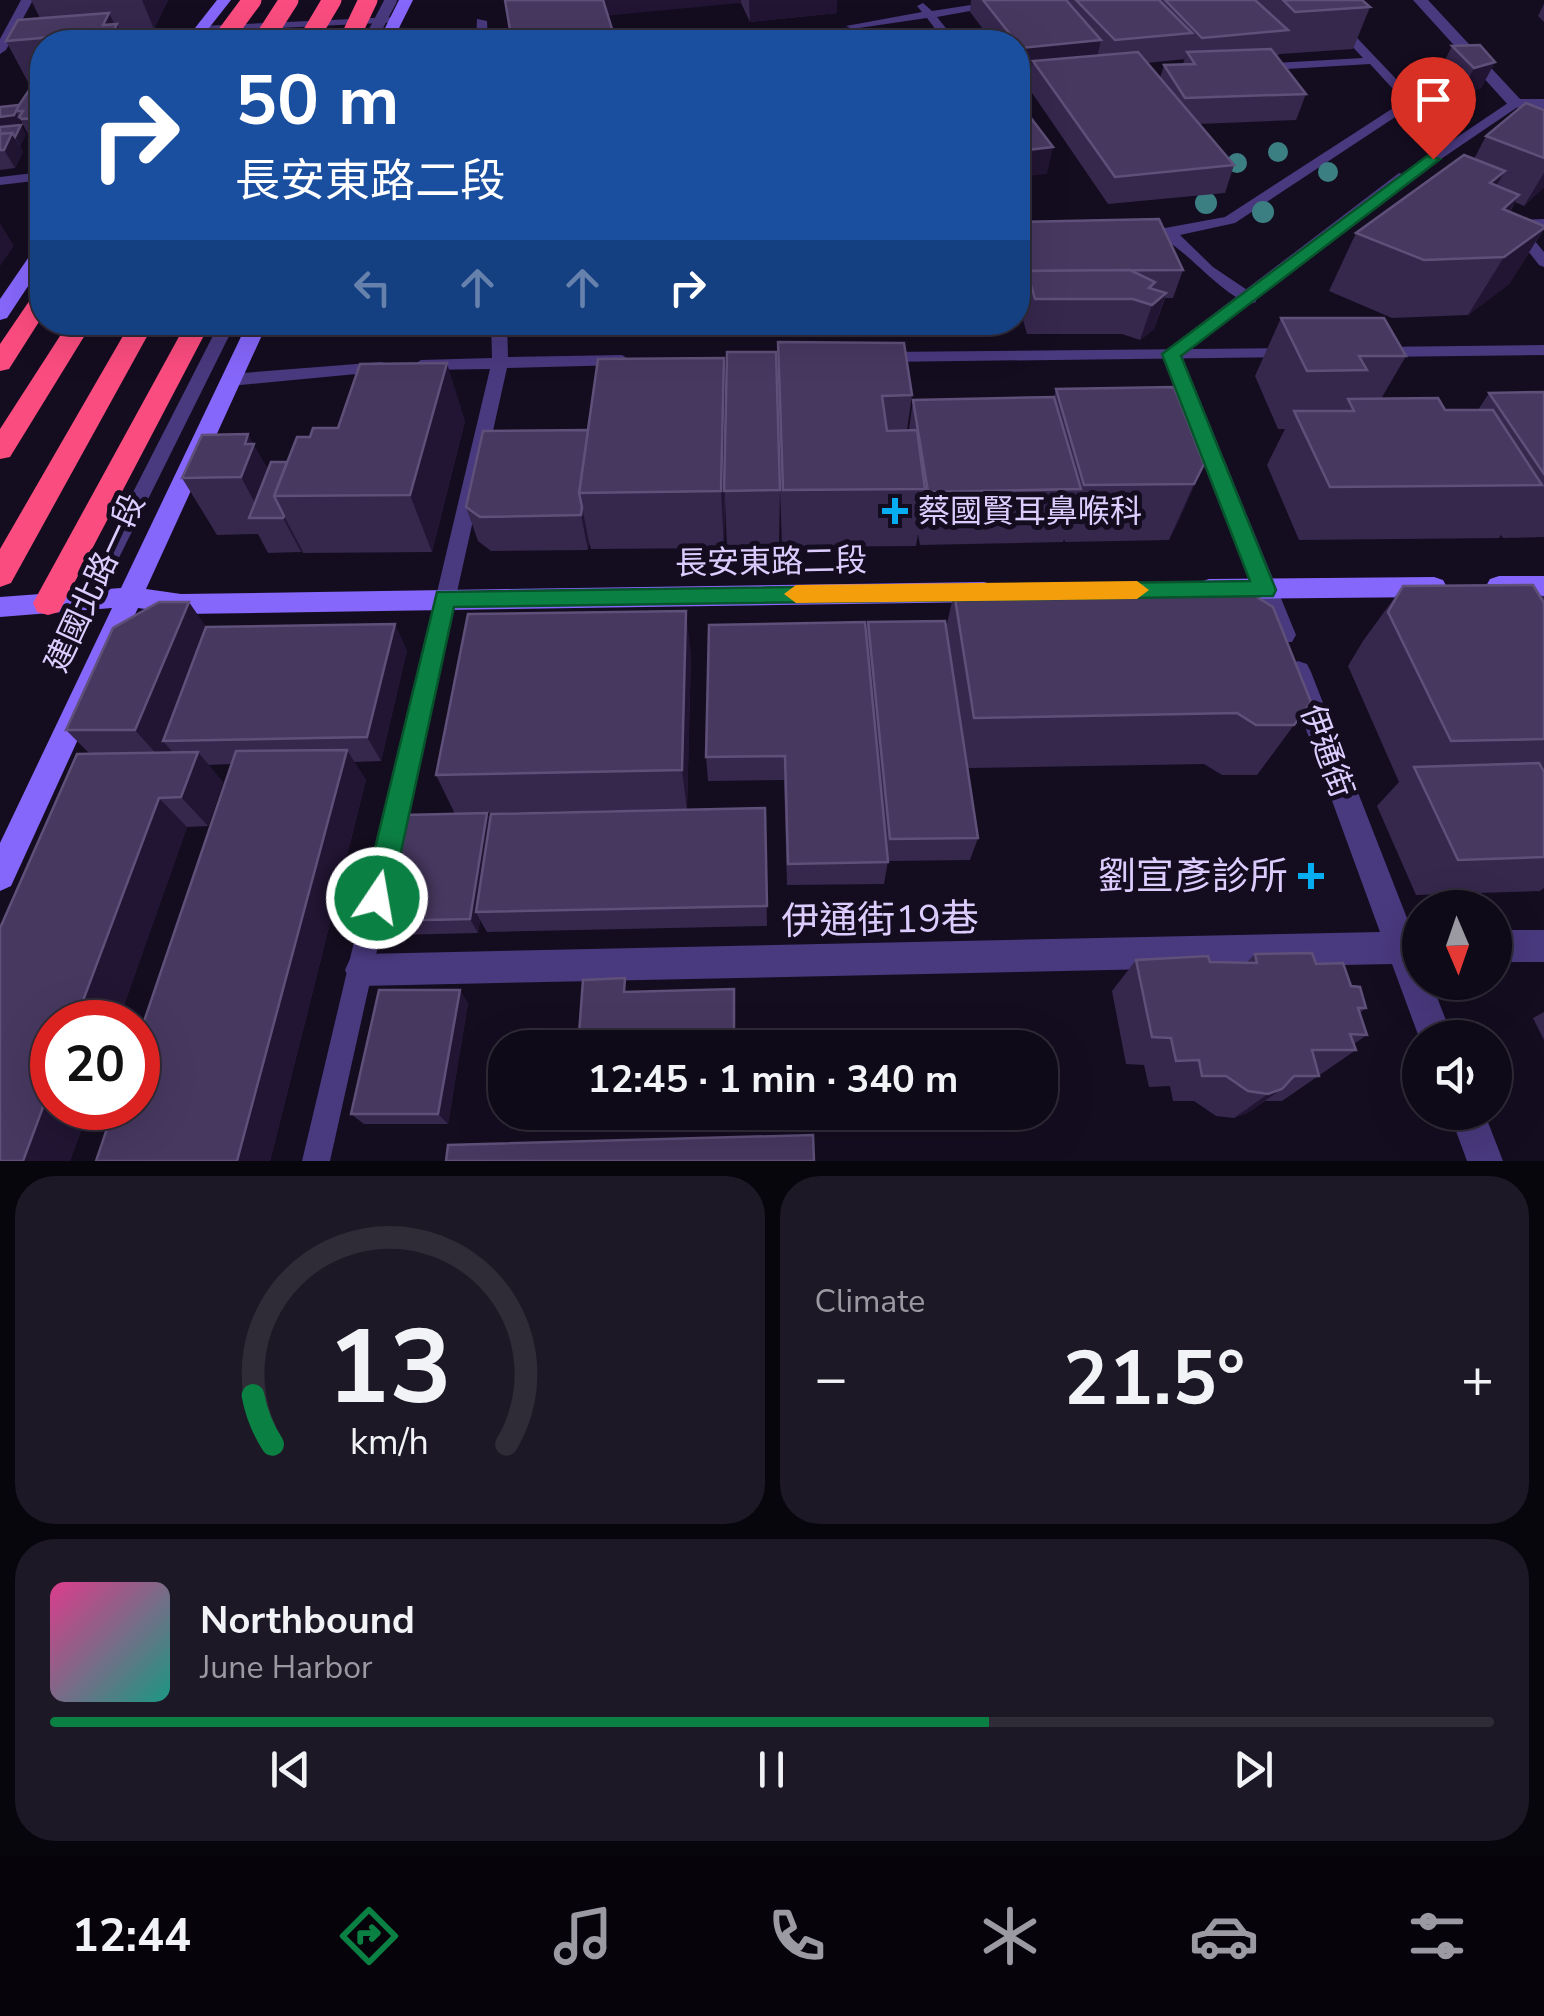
<!DOCTYPE html>
<meta charset="utf-8">
<style>
body{margin:0;font-family:"Nunito Sans","Noto Sans TC",sans-serif;background:#1d1825;color:#f1f3f6;height:100vh;display:flex;flex-direction:column;font-size:38px;white-space:nowrap}
*{box-sizing:border-box;margin:0}
p{font-size:32px;color:#9b9aa2}
.icon{flex:none;width:55px;height:55px;fill:none;stroke:currentColor;stroke-width:2;stroke-linecap:round;stroke-linejoin:round}
.map{position:relative;height:1161px;overflow:hidden}
.sheet{display:flex;flex-direction:column;gap:15px;padding:15px;background:#08060d;flex:1}
.sheet>*{flex:none}
.top-card{position:absolute;left:30px;top:30px;width:1000px;height:305px;border-radius:40px;box-shadow:0 10px 40px #0002,0 0 0 2px #2f2b37;background:#1a4fa0;color:#fff;overflow:hidden}
.needle{width:65px;rotate:178deg}
.tools{position:absolute;left:1402px;top:890px;display:grid;gap:20px}
.tools a{display:grid;place-items:center;width:110px;height:110px;border-radius:50%;background:#0f0a18;box-shadow:0 10px 40px #0002,0 0 0 2px #2f2b37;font-size:50px}
.speed{position:absolute;left:30px;top:1000px;display:flex;gap:20px;font-size:50px;font-weight:700;text-align:center}
.speed>*{display:grid;place-content:center;width:130px;height:130px;border-radius:50%;background:#0f0a18;box-shadow:0 10px 40px #0002,0 0 0 2px #2f2b37;line-height:1}
.speed .limit{border:15px solid #d22;background:#fff;color:#111}
.pin{position:absolute;display:grid;place-items:center;width:85px;height:85px;color:#fff;margin:-102px -42px;border-radius:50% 50% 50% 0;rotate:-45deg;box-shadow:0 0 10px #0007}
.pin .icon{rotate:45deg}
.me{position:absolute;width:110px;margin:-55px;rotate:12deg;stroke-linejoin:round;filter:drop-shadow(0 0 8px #0008)}
.turn{display:flex;align-items:center;gap:35px;height:210px;padding:0 40px;font-size:45px}
.turn .icon{width:130px;height:130px;stroke-width:2.5}
.turn b{display:block;font-size:70px;line-height:85px}
.lanes{display:flex;align-items:center;height:95px;padding:0 40px;background:#0003;justify-content:center;gap:50px;direction:ltr}
.lanes .off{opacity:.35}
.big{font-size:75px;font-weight:700;line-height:1.1}
.sheet .card{flex:1;display:flex;flex-direction:column;justify-content:center;gap:15px;min-width:0;padding:0 35px;border-radius:40px;background:#1d1825}
.sheet .dial{align-items:center;gap:0}
.dial svg{height:260px;overflow:visible;fill:none;stroke:#2f2b37;stroke-width:7;stroke-linecap:round;text-anchor:middle}
.dial text{fill:#f1f3f6;stroke:none}
.song{display:flex;align-items:center;gap:30px}
.cover{width:120px;height:120px;border-radius:15px;background:linear-gradient(135deg,hsl(330 70% 55%),hsl(170 70% 35%))}
.played{height:10px;border-radius:5px;background:linear-gradient(90deg,#0b8043 65%,#2f2b37 65%)}
.keys{display:flex;justify-content:space-around;direction:ltr}
.heat{display:flex;justify-content:space-between;align-items:center;font-size:55px;direction:ltr}
.sheet .tiles{flex:1;display:grid;gap:15px;grid-template-columns:1fr 1fr}
.card:last-child{grid-column:span 2}
.trip{position:absolute;left:488px;top:1030px;width:570px;height:100px;border-radius:40px;background:#0f0a18;box-shadow:0 10px 40px #0002,0 0 0 2px #2f2b37;font-weight:700;line-height:100px;text-align:center}
.tabs{display:flex;height:160px;justify-content:space-around;align-items:center;background:#06040a;color:#9b9aa2}
.tabs .icon{width:70px;height:70px}
.tabs .selected{color:#0b8043}
.tabs b{font-size:45px;color:#f1f3f6}
.map>svg:first-child{display:block}
.lines{fill:none;stroke-linecap:round;stroke-linejoin:round}
.lane{fill:#49397e;fill-rule:evenodd}
.street{fill:#49397e;fill-rule:evenodd}
.secondary{fill:#8667fb;fill-rule:evenodd}
.highway{fill:#fb4c7f;fill-rule:evenodd}
.lane-bridge{stroke:#49397e;stroke-width:12}
.highway-bridge{stroke:#fb4c7f;stroke-width:19}
.tree{fill:#3c7f82}
.wall{fill:#36274d;fill-rule:evenodd}
.shaded-wall{fill:#211533}
.building{fill:#473860;stroke:#5f5079;stroke-width:2.5}
.route{fill:#0b8043;stroke:#07532c;stroke-width:2.5}
.slow{fill:#f59e0b}
.poi-dot{fill:#06aef1;stroke:#140d20;stroke-width:4}
.labels{text-anchor:middle;dominant-baseline:central;stroke-width:10;stroke-linejoin:round;paint-order:stroke}
.poi-label{font-size:32px;fill:#dccdfe;stroke:#140d20;text-anchor:start}
.street-label{font-size:32px;fill:#dccdfe;stroke:#140d20}
.near-poi-label{font-size:38px;fill:#dccdfe;stroke:#140d20;text-anchor:end}
.near-street-label{font-size:38px;fill:#dccdfe;stroke:#140d20}
</style>
<div class="map">
<svg width="1544" height="1161" viewBox="0 0 1544 1161">
<rect width="100%" height="100%" fill="#140d20"/>
<g class="lines">
<!-- lane -->
<g class="lane">
<polygon points="21,0 33,0 6,50 0,54 0,39"/>
<polygon points="1003,0 1031,0 937,17 957,42 945,42 927,18 852,29 846,26 922,12 917,6 923,3 932,11"/>
<path d="M 1309,0 L 1321,0 L 1418,102 L 1235,223 L 1180,235 L 1213,267 L 1256,296 L 1256,302 L 1250,304 C 1216,292 1180,240 1154,236 L 1154,230 L 1225,217 L 1404,101 L 1370,64 L 1255,71 L 1253,68 L 1259,64 L 1363,58 Z"/>
<polygon points="396,17 402,20 400,22 202,32 196,29 202,26"/>
<polygon points="477,19 487,21 488,42 476,42"/>
<polygon points="192,37 197,42 167,42"/>
<polygon points="1055,77 1061,81 1059,84 1018,86 1018,78"/>
<polygon points="1511,101 1522,104 1410,180 1398,177"/>
<polygon points="42,172 42,180 0,185 0,177"/>
<polygon points="1544,219 1544,227 1524,228 1544,252 1544,267 1539,265 1507,224 1514,220"/>
<polygon points="220,322 236,322 95,606 81,606 78,600"/>
<polygon points="491,322 507,322 508,357 622,355 630,360 622,365 507,368 330,1161 302,1161 490,369 421,370 413,365 421,360 492,358"/>
<polygon points="1544,345 1544,355 1376,357 1368,352 1376,347"/>
<polygon points="1292,348 1300,353 1298,357 881,362 873,357 881,352"/>
<polygon points="382,362 390,367 388,371 230,386 222,380 230,374"/>
</g>
<!-- street -->
<g class="street">
<polygon points="1413,0 1428,0 1520,99 1544,99 1544,109 1510,107"/>
<polygon points="1399,173 1414,177 1182,356 1296,635 1292,642 1274,642 1270,635 1161,354"/>
<polygon points="1298,661 1307,664 1311,672 1412,931 1420,931 1420,982 1431,982 1453,1038 1420,1040 1392,964 361,986 350,981 345,970 350,959 361,954 1380,932 1285,672 1289,664"/>
<rect x="1495" y="930" width="49" height="32"/>
<polygon points="1449,1112 1484,1112 1503,1161 1467,1161"/>
</g>
<!-- secondary -->
<g class="secondary">
<polygon points="217,0 231,0 198,42 184,42"/>
<polygon points="399,0 413,0 392,42 378,42"/>
<polygon points="42,246 42,265 7,318 0,320 0,299 35,248"/>
<polygon points="248,322 268,322 146,589 181,594 984,582 993,585 997,592 993,599 984,602 181,614 138,608 11,886 0,891 0,843 112,608 0,617 0,597 121,588"/>
<polygon points="1499,576 1544,576 1544,596 1490,593 1486,586 1490,579"/>
<polygon points="1434,577 1443,580 1447,587 1443,594 1434,597 1209,599 1200,596 1196,589 1200,582 1209,579"/>
</g>
<!-- highway -->
<g class="highway">
<polygon points="42,292 42,317 9,369 0,371 0,344 34,294"/>
<polygon points="69,322 93,322 10,457 0,459 0,429"/>
<polygon points="131,322 155,322 11,583 0,587 0,549"/>
<polygon points="187,322 211,322 59,612 48,615 37,612 33,603"/>
</g>
<!-- lane-bridge -->
<polyline class="lane-bridge" points="369,42 391,0"/>
<!-- highway-bridge -->
<g class="highway-bridge">
<polyline points="221,42 252,0"/>
<polyline points="262,42 289,0"/>
<polyline points="307,42 332,0"/>
<polyline points="348,42 368,0"/>
</g>
</g>
<!-- trees -->
<g class="tree">
<circle cx="1278" cy="152" r="10"/>
<circle cx="1237" cy="163" r="10"/>
<circle cx="1328" cy="172" r="10"/>
<circle cx="1206" cy="203" r="11"/>
<circle cx="1263" cy="212" r="11"/>
</g>
<!-- wall -->
<g class="wall">
<polygon points="31,0 168,0 154,29 120,32 125,42 42,42 42,159 21,121 0,127 19,106 34,83 29,84 6,41 40,18"/>
<polygon points="505,0 837,0 837,13 750,22 741,3"/>
<path d="M 971,0 L 1362,0 L 1370,7 L 1353,49 L 1280,54 L 1277,56 L 1306,94 L 1296,120 L 1199,124 L 1234,165 L 1225,193 L 1108,204 L 1028,87 L 1031,72 L 1018,73 L 1018,42 L 993,42 L 970,12 ZM 1186,55 L 1183,64 L 1164,65 L 1160,78 L 1147,63 L 1185,59 Z"/>
<polygon points="1544,4 1544,22 1538,16"/>
<polygon points="1452,46 1495,62 1481,88 1460,95 1439,72"/>
<polygon points="1544,110 1544,187 1524,206 1515,202 1510,212 1544,226 1544,229 1509,284 1468,315 1392,318 1329,291 1356,233 1474,159 1486,136"/>
<polygon points="0,127 26,134 20,146 23,152 15,168 0,170"/>
<polygon points="1018,222 1183,270 1173,298 1165,298 1154,329 1140,340 1122,334 1027,334 1019,306 1020,301 1018,301"/>
<polygon points="1281,318 1406,356 1381,399 1445,410 1478,410 1489,393 1544,392 1544,537 1503,538 1501,535 1499,538 1299,540 1267,465 1285,429 1278,429 1255,376"/>
<polygon points="778,342 912,395 907,430 909,430 913,400 1054,397 1056,389 1204,464 1169,540 1065,542 1064,539 1063,542 920,545 918,534 916,546 782,547 777,400"/>
<polygon points="724,358 726,404 780,490 779,547 727,548 725,501 724,548 591,549 589,542 588,550 491,551 478,541 466,507 588,430"/>
<polygon points="465,421 432,552 303,553 302,550 301,552 268,553 258,534 217,535 182,478 253,444 268,470 287,462 310,437"/>
<polygon points="1403,586 1544,596 1544,888 1540,891 1416,895 1377,806 1399,782 1348,666 1363,641"/>
<polygon points="954,592 1294,725 1257,775 1222,775 1204,764 967,768 978,838 970,860 888,861 884,884 787,885 784,780 708,781 706,757 866,635 868,622 946,628"/>
<polygon points="206,627 407,650 381,761 354,762 366,780 270,1161 96,1161 232,764 208,765 223,782 208,826 187,827 118,1022 52,1022 89,1108 70,1161 0,1161 90,754 66,730"/>
<polygon points="691,654 687,809 487,813 490,819 765,808 767,926 487,932 480,920 478,933 393,935 383,921 455,814 436,775"/>
<polygon points="1255,954 1316,964 1351,986 1366,1008 1360,1013 1367,1035 1354,1044 1356,1050 1282,1101 1265,1101 1247,1113 1234,1118 1216,1116 1194,1101 1173,1101 1170,1086 1149,1087 1144,1065 1126,1064 1112,991 1136,960 1246,963"/>
<polygon points="468,1003 448,1124 364,1124 351,1114"/>
<polygon points="1544,1012 1544,1040 1533,1018"/>
<polygon points="573,1112 735,1112 735,1115 578,1121"/>
</g>
<!-- shaded-wall -->
<g class="shaded-wall">
<polygon points="142,0 168,0 154,29"/>
<polygon points="602,0 741,0 741,3 603,16"/>
<polygon points="749,0 837,0 837,13 750,22"/>
<polygon points="109,13 116,27 117,24 125,42 108,42 103,25"/>
<polygon points="1101,40 1095,66 1033,61 1031,72 1018,74 1021,48"/>
<polygon points="1495,62 1481,88 1460,95 1474,68"/>
<polygon points="16,112 21,121 19,125 0,127 0,117"/>
<polygon points="21,125 26,134 20,146 15,137"/>
<polygon points="12,133 23,152 15,168 4,150"/>
<polygon points="1053,147 1047,174 1018,177 1018,151"/>
<polygon points="1505,171 1472,228 1490,183"/>
<polygon points="1544,173 1544,187 1524,206"/>
<polygon points="1519,195 1485,253 1503,209"/>
<polygon points="0,223 14,246 0,266"/>
<polygon points="1544,228 1509,284 1468,315 1504,257"/>
<polygon points="1166,293 1154,329 1140,340 1152,305"/>
<polygon points="724,358 726,416 724,548 721,491"/>
<polygon points="447,363 465,421 432,552 410,495"/>
<polygon points="248,434 282,496 274,496 263,518 241,477 245,444"/>
<polygon points="1204,464 1179,521 1169,540 1194,484"/>
<polygon points="582,507 589,542 588,550 581,515"/>
<polygon points="284,516 302,550 301,552 283,518"/>
<polygon points="189,602 224,653 163,741 182,763 177,777 135,730"/>
<polygon points="686,611 691,654 687,809 682,770"/>
<polygon points="395,624 407,650 381,761 367,737"/>
<polygon points="347,750 366,780 270,1161 237,1161"/>
<polygon points="198,752 223,782 208,826 181,797"/>
<polygon points="159,798 187,827 118,1022 75,1022"/>
<polygon points="487,813 494,829 476,912 480,920 478,933 470,919"/>
<polygon points="460,990 468,1003 448,1124 438,1114"/>
<polygon points="52,1083 52,1108 89,1108 70,1161 23,1161"/>
<polygon points="1282,1089 1247,1113 1234,1118 1268,1094"/>
</g>
<!-- building -->
<g class="building">
<polygon points="505,0 603,0 616,42 512,42"/>
<polygon points="983,0 1066,0 1101,40 1021,48"/>
<polygon points="1076,0 1159,0 1192,33 1115,40"/>
<polygon points="1165,0 1255,0 1288,30 1202,38"/>
<polygon points="1283,0 1362,0 1370,7 1295,12"/>
<polygon points="109,13 103,25 117,24 108,42 50,42 53,37 6,41 18,20"/>
<polygon points="1480,45 1495,62 1474,68 1452,46"/>
<polygon points="1271,49 1306,94 1185,98 1164,65 1195,64 1187,52"/>
<polygon points="1138,52 1234,165 1115,177 1033,61"/>
<polygon points="42,71 42,115 39,118 22,119 19,117 23,111 15,111"/>
<polygon points="1018,101 1053,147 1018,151"/>
<polygon points="1526,103 1544,110 1544,158 1486,136"/>
<polygon points="19,105 14,115 0,117 0,107"/>
<polygon points="21,125 15,137 12,133 0,134 0,127"/>
<polygon points="12,133 4,150 0,150 0,134"/>
<polygon points="1464,155 1505,171 1490,183 1519,195 1503,209 1544,226 1544,228 1504,257 1424,260 1356,233"/>
<polygon points="1159,219 1183,270 1027,271 1027,273 1018,273 1018,222"/>
<polygon points="1130,270 1155,282 1149,288 1166,293 1152,305 1133,299 1035,299 1027,271"/>
<polygon points="1281,318 1384,318 1406,356 1359,356 1367,370 1307,371"/>
<polygon points="778,342 904,343 912,395 882,396 887,431 917,430 925,489 783,490"/>
<polygon points="727,352 776,352 780,490 724,491"/>
<polygon points="724,358 721,491 579,493 598,359"/>
<polygon points="447,363 410,495 274,496 297,437 310,437 313,428 338,428 360,364"/>
<polygon points="1174,387 1204,464 1194,484 1084,485 1056,389"/>
<polygon points="1544,392 1544,474 1489,393"/>
<polygon points="1054,397 1081,489 928,492 913,400"/>
<polygon points="1438,398 1445,410 1493,410 1542,485 1330,487 1294,411 1354,411 1348,399"/>
<polygon points="588,430 579,493 582,507 581,515 480,517 466,507 483,431"/>
<polygon points="248,434 245,444 254,444 241,477 182,478 202,435"/>
<polygon points="271,462 287,462 274,496 284,516 283,518 249,518"/>
<polygon points="1533,585 1544,603 1544,739 1451,741 1388,612 1403,586"/>
<polygon points="1242,588 1273,607 1311,702 1294,725 1256,725 1237,713 974,718 954,592"/>
<polygon points="159,602 189,602 135,730 66,730 113,628"/>
<polygon points="686,611 682,770 436,775 468,614"/>
<polygon points="945,621 978,838 890,839 868,622"/>
<polygon points="865,622 888,862 788,864 785,756 706,757 709,625"/>
<polygon points="395,624 367,737 163,741 206,627"/>
<polygon points="347,750 237,1161 96,1161 114,1108 138,1108 138,1039 236,751"/>
<polygon points="198,752 181,797 159,798 75,1022 52,1022 52,1083 23,1161 0,1161 0,928 77,754"/>
<polygon points="1539,763 1544,772 1544,857 1458,860 1414,767"/>
<polygon points="765,808 767,906 476,912 491,814"/>
<polygon points="487,813 470,919 383,921 405,815"/>
<polygon points="1312,953 1316,964 1343,963 1351,986 1360,987 1366,1008 1358,1008 1367,1035 1350,1034 1356,1050 1312,1050 1319,1076 1294,1076 1282,1089 1268,1094 1248,1091 1226,1076 1202,1076 1199,1060 1176,1061 1171,1038 1152,1037 1136,960 1208,956 1210,962 1257,963 1255,954"/>
<polygon points="625,978 624,992 734,989 734,1048 578,1048 583,980"/>
<polygon points="379,990 460,990 438,1114 351,1114"/>
<polygon points="813,1135 814,1161 446,1161 448,1145"/>
</g>
<!-- route -->
<polygon class="route" points="1427,156 1440,159 1181,356 1276,590 1273,596 454,607 391,898 387,908 377,912 367,908 363,898 437,592 1250,581 1162,354"/>
<!-- slow -->
<polygon class="slow" points="1137,581 1149,590 1137,599 796,603 784,594 796,585"/>
<!-- markers -->
<g class="poi-dot">
<path d="M890 496h10v10h10v10h-10v10h-10v-10h-10v-10h10z"/>
<path d="M1306 861h10v10h10v10h-10v10h-10v-10h-10v-10h10z"/>
</g>
<g class="labels">
<!-- poi labels -->
<g class="poi-label">
<text x="918" y="511">蔡國賢耳鼻喉科</text>
</g>
<!-- street labels -->
<g class="street-label">
<text transform="translate(771 562) rotate(-1)">長安東路二段</text>
<text transform="translate(95 583) rotate(-65)">建國北路一段</text>
<text transform="translate(1327 751) rotate(70)">伊通街</text>
</g>
<!-- near-poi labels -->
<g class="near-poi-label">
<text x="1288" y="876">劉宣彥診所</text>
</g>
<!-- near-street labels -->
<g class="near-street-label">
<text transform="translate(880 920) rotate(-1)">伊通街19巷</text>
</g>
</g>
</svg>
<div class="tools">
<a><svg class="needle" viewBox="-14 -14 28 28"><path d="M0-13l5 13h-10z" fill="#e53935"/><path d="M0 13l5-13h-10z" fill="#9b9aa2"/></svg></a>
<a><svg class="icon" aria-label="sound" viewBox="0 0 24 24"><path d="M4 9h4l5-4v14l-5-4H4zM17 9q2 3 0 6"/></svg></a>
</div>
<div class="speed"><div class="limit">20</div></div>
<div class="pin" style="left:1433px;top:159px;background:#d93025"><svg class="icon" aria-label="arrive" viewBox="0 0 24 24"><path d="M6 21V4h12l-3 4 3 4H6"/></svg></div>
<svg class="me" style="left:377px;top:898px" viewBox="-20 -20 40 40"><circle r="17" fill="#0b8043" stroke="#fff" stroke-width="3"/><path d="M0-11L8 9 0 5-8 9z" fill="#fff"/></svg>
<div class="trip">12:45 · 1 min · 340 m</div>
<div class="top-card">
<div class="turn"><svg class="icon" aria-label="right" viewBox="0 0 24 24"><path d="M7 20v-9h11M14 6l5 5-5 5"/></svg><div><b>50 m</b>長安東路二段</div></div>
<div class="lanes"><svg class="icon off" aria-label="left" viewBox="0 0 24 24"><path d="M17 20v-9H6M10 6l-5 5 5 5"/></svg><svg class="icon off" aria-label="ahead" viewBox="0 0 24 24"><path d="M12 20V5M6 11l6-6 6 6"/></svg><svg class="icon off" aria-label="ahead" viewBox="0 0 24 24"><path d="M12 20V5M6 11l6-6 6 6"/></svg><svg class="icon" aria-label="right" viewBox="0 0 24 24"><path d="M7 20v-9h11M14 6l5 5-5 5"/></svg></div>
</div>
</div>
<section class="sheet">
<div class="tiles">
<div class="card dial"><svg viewBox="0 0 100 80">
<path d="M14 69A42 42 0 1 1 86 69"/>
<path d="M14 69A42 42 0 0 1 8 54" stroke="#0b8043"/>
<text x="50" y="56" font-size="32" font-weight="700">13</text>
<text x="50" y="72" font-size="11">km/h</text>
</svg></div>
<div class="card"><p>Climate</p>
<div class="heat"><a>−</a><b class="big">21.5°</b><a>+</a></div>
</div>
<div class="card">
<div class="song"><i class="cover"></i><div><b>Northbound</b><p>June Harbor</p></div></div>
<div class="played"></div>
<div class="keys"><svg class="icon" aria-label="previous" viewBox="0 0 24 24"><path d="M18 5L8 12l10 7zM5 5v14"/></svg><svg class="icon" aria-label="pause" viewBox="0 0 24 24"><path d="M8 5v14M16 5v14"/></svg><svg class="icon" aria-label="next" viewBox="0 0 24 24"><path d="M6 5l10 7-10 7zM19 5v14"/></svg></div>
</div>
</div>
</section>
<nav class="tabs">
<b>12:44</b>
<svg class="icon selected" aria-label="directions" viewBox="0 0 24 24"><path d="M12 3l9 9-9 9-9-9zM9 14v-3h6M13 9l2 2-2 2"/></svg>
<svg class="icon" aria-label="music" viewBox="0 0 24 24"><path d="M9 18V5l10-2v13"/><circle cx="6" cy="18" r="3"/><circle cx="16" cy="16" r="3"/></svg>
<svg class="icon" aria-label="phone" viewBox="0 0 24 24"><path d="M5 4h4l2 5-3 2q2 4 5 5l2-3 5 2v4C11 20 4 13 5 4z"/></svg>
<svg class="icon" aria-label="climate" viewBox="0 0 24 24"><path d="M12 3v18M4 7l16 10M4 17L20 7"/></svg>
<svg class="icon" aria-label="car" viewBox="0 0 24 24"><path d="M5 17H2v-5l4-1 3-4h7l3 4 3 1v5h-3M9 17h6M6 11h13"/><circle cx="7" cy="17" r="2"/><circle cx="17" cy="17" r="2"/></svg>
<svg class="icon" aria-label="filters" viewBox="0 0 24 24"><path d="M4 7h16M4 17h16"/><circle cx="9" cy="7" r="2"/><circle cx="15" cy="17" r="2"/></svg>
</nav>
